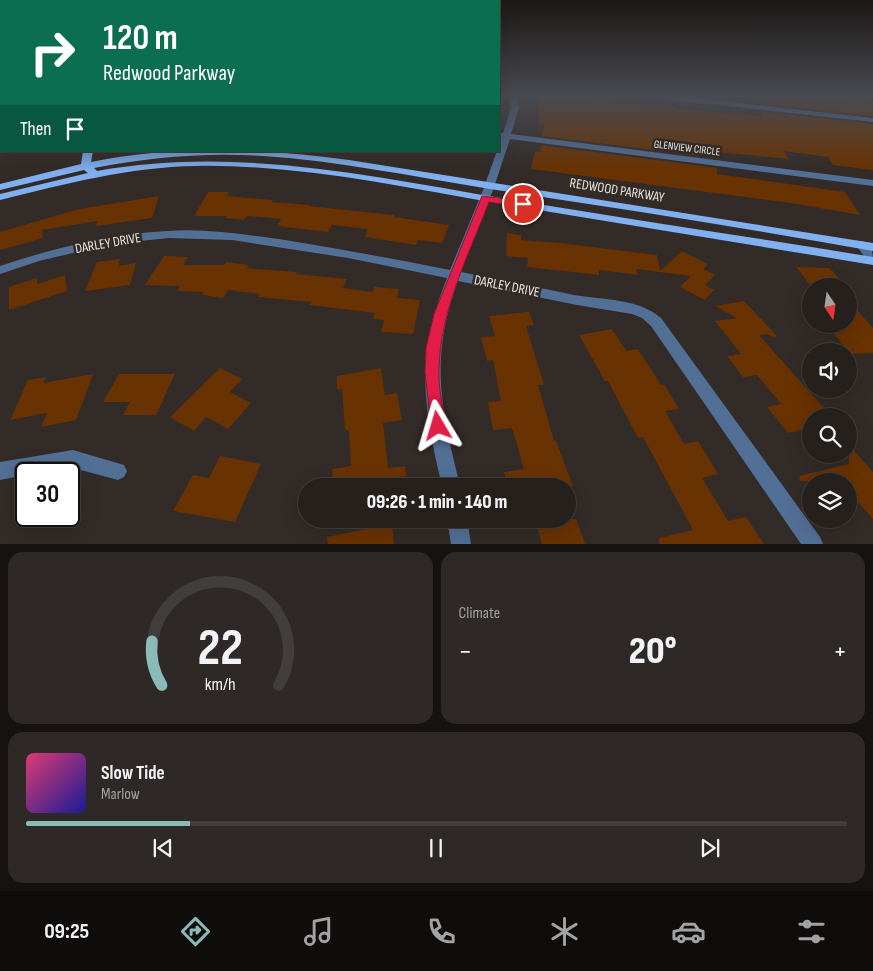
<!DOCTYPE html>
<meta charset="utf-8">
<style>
body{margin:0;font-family:"Sofia Sans Condensed",sans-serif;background:#2e2826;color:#f1f3f6;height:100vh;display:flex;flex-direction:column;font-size:19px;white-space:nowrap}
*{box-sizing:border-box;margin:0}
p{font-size:16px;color:#a4a3a4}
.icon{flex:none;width:28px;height:28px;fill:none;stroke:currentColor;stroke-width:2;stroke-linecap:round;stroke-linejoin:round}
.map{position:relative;height:544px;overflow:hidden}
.panel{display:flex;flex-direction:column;gap:8px;padding:8px;background:#151210;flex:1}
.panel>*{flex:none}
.banner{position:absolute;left:0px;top:0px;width:500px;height:152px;box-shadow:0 5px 20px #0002,0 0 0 1px #423e3b;background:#0b6e4f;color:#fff;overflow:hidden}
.needle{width:32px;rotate:167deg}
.buttons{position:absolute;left:802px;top:278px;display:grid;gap:10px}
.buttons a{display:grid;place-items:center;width:55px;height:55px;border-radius:50%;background:#26201d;box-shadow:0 5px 20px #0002,0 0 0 1px #423e3b;font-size:25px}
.speed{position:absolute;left:15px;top:462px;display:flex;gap:10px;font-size:25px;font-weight:700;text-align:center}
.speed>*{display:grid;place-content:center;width:65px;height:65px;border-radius:50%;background:#26201d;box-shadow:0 5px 20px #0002,0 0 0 1px #423e3b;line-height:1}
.speed .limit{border:2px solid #111;border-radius:8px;background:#fff;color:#111}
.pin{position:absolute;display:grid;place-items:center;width:42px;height:42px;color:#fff;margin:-21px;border:2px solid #fff;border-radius:50%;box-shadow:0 1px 5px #0007}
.me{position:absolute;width:55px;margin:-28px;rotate:353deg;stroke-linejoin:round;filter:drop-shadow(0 0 4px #0008)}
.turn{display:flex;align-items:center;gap:18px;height:105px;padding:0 20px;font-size:22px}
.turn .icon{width:65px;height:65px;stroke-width:2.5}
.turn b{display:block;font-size:35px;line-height:42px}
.then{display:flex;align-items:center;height:48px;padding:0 20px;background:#0003;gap:10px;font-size:19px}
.big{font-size:38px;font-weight:800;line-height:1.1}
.panel .tile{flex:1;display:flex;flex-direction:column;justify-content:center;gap:8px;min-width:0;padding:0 18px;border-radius:15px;background:#2e2826}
.panel .dial{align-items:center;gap:0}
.dial svg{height:130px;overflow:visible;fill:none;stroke:#423e3b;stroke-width:7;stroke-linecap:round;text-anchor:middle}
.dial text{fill:#f1f3f6;stroke:none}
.song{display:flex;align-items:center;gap:15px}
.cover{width:60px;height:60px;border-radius:8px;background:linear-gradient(135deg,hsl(340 70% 55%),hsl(240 70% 35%))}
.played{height:5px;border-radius:2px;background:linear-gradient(90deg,#8bbbb9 20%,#423e3b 20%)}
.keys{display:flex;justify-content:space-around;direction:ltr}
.heat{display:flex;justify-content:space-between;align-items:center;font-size:28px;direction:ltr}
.panel .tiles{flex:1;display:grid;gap:8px;grid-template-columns:1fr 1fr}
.tile:last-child{grid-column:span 2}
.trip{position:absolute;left:298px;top:478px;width:278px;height:50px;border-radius:25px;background:#26201d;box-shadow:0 5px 20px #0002,0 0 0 1px #423e3b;font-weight:800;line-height:50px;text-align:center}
.tabs{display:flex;height:80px;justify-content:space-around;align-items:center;background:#0f0d0c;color:#a4a3a4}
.tabs .icon{width:35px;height:35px}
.tabs .selected{color:#8bbbb9}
.tabs b{font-size:22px;color:#f1f3f6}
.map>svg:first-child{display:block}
.building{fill:#693202}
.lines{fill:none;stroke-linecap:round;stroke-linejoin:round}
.minor{fill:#526f96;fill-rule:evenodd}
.major{fill:#80b0f0;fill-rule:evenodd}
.route{fill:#e11d48;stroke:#92132f}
.labels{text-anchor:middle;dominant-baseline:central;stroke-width:5;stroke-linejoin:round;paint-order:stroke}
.far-street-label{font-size:11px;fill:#eae5e2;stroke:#322b27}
.street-label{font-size:14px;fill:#eae5e2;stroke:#322b27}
</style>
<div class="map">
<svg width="873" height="544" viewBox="0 0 873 544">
<rect width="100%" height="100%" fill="#322b27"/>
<!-- building -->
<g class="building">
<polygon points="545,95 588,97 588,99 676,107 677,109 763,116 761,112 873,124 873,170 833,165 828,157 784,151 789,159 719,152 719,158 542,136 544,124 538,124 540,96 545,97"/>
<polygon points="752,95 812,95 873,102 873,116 756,103"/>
<polygon points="541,145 717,168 717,174 845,192 860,215 791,203 531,169 535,151 540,152"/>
<polygon points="208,192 229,192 227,196 273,200 271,202 309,205 309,206 394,215 394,217 449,225 442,243 418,240 416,245 365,237 368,229 332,225 328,232 277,226 281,219 247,216 244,220 225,218 227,216 194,216"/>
<polygon points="159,196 152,218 96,226 98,221 42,230 43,238 0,250 0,232 79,209"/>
<polygon points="507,233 521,235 521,240 560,243 657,255 660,271 682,251 708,264 703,269 715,275 705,285 714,290 705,300 680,287 691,276 636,269 638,275 599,270 599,275 527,267 528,258 506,256"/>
<polygon points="164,256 188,257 183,265 224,265 226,262 248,265 246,268 297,272 296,274 347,279 343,288 373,292 374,287 399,289 397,298 420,300 413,334 381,332 384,320 373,319 375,313 309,305 311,302 258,297 259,294 228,290 223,298 202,295 204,292 177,291 180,286 145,285"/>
<polygon points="120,259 118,266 136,263 130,285 85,291 97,262"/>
<polygon points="796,267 830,268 845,286 811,286"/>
<polygon points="65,275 67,291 9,310 9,287 37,278 37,284"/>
<polygon points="744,301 777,336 775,338 767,334 759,335 831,416 811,416 811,443 801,430 788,433 767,407 781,404 757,375 743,377 727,356 741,354 715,321 737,318 715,306"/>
<polygon points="849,301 873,328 873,353 850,354 833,332 845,331 839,324 849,324"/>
<polygon points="529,312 534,325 526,326 544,385 538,385 554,441 556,441 573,486 508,486 504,472 524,469 512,428 493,430 488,402 501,401 493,360 487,361 481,337 495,336 489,316"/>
<polygon points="612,329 626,351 638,349 661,385 664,384 679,409 665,411 684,444 698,441 718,474 702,478 728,521 746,517 764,544 659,544 659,538 693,530 643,437 638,438 608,381 605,381 579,335"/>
<polygon points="220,368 242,379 230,392 251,403 228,429 206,417 194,431 170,417"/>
<polygon points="381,368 385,395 397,393 402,420 383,423 388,468 405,466 408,486 333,486 332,469 351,466 349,430 345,430 342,389 337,390 337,376"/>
<polygon points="93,374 76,420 41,427 47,413 10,420 28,380 46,377 43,383"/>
<polygon points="119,374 175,374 156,415 123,415 130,402 103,402"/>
<polygon points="849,445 873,472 873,519 859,503 849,505 849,481 800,481 799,476 849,464"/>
<polygon points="220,456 261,464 235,522 173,511 193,475 209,478"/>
<polygon points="535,519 576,519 585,544 542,544"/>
<polygon points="392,524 394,544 328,544 327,537"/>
</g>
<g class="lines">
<!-- minor -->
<g class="minor">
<path d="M 508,95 L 516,95 L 519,108 L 511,134 L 873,180 L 873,186 L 510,139 L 493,190 L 461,272 C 499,280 536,287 574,295 C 603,300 638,298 661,318 L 820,537 L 823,544 L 801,544 L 651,326 L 642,318 L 632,314 L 577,305 L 458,281 C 429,360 441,407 460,486 L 442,486 C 423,406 415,358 447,278 L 348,258 L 232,240 L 169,238 L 111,244 L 39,261 L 0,274 L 0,266 C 54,248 110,234 167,231 C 206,228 246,235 285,240 C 340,249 395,259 450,270 L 483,190 L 497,151 L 499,151 L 501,138 L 499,138 L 499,132 L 503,133 L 511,108 Z"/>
<polygon points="640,95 666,95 873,118 873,122 644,97"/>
<path d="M 862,241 C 873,244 873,255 873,264 L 869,263 L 856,245 Z"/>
<polygon points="73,450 124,465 127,471 124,477 118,480 73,468 26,474 26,475 0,480 0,462"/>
<polygon points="447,519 467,519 471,544 451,544"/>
</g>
<!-- major -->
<path class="major" d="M 83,151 L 93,151 L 91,162 C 176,145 264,148 349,160 L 873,243 L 873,251 C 746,228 618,208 490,189 C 415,177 340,161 263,156 C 207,152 149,157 94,168 L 97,171 C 237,146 370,176 507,199 C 629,219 751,237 873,257 L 873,265 C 747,244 621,224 496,203 C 397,186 297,164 196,166 C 129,167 65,184 0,200 L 0,194 L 88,173 L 84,170 L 0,190 L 0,184 L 81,164 Z"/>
</g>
<!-- sky -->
<linearGradient id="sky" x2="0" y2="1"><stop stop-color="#1c1815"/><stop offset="0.56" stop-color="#494a52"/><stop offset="1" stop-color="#494a52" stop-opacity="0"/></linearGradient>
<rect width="873" height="171" fill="url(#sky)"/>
<!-- route -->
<path class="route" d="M 482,196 L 523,201 L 527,204 L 523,207 L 489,202 C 468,256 440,311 439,369 C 438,388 443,408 446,426 L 444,431 L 438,433 L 433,431 L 431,426 L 425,372 L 426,348 L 434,314 Z"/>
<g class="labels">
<!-- far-street labels -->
<g class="far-street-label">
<text transform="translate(687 148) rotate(7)">GLENVIEW CIRCLE</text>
</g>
<!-- street labels -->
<g class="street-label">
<text transform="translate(617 190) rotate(9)">REDWOOD PARKWAY</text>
<text transform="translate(108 243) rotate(-10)">DARLEY DRIVE</text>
<text transform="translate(507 286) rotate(11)">DARLEY DRIVE</text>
</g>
</g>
</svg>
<div class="buttons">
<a><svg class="needle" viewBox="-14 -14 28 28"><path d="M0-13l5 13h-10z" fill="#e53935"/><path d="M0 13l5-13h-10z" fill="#a4a3a4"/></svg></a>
<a><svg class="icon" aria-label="sound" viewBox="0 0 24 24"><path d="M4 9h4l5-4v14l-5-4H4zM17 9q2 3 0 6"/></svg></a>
<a><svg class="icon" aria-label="search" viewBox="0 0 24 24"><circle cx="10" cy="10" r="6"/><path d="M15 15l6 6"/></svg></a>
<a><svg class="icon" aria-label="layers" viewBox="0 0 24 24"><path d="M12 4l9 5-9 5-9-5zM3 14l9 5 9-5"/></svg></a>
</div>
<div class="speed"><div class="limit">30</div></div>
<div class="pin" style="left:523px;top:204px;background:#d93025"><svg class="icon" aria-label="arrive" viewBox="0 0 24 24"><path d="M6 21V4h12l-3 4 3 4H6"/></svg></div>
<svg class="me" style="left:438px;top:426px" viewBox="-20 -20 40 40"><path d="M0-17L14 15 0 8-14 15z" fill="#e11d48" stroke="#fff" stroke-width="4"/></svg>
<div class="trip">09:26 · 1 min · 140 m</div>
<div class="banner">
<div class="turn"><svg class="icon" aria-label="right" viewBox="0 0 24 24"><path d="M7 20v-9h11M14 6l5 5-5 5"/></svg><div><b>120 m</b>Redwood Parkway</div></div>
<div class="then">Then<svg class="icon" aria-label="arrive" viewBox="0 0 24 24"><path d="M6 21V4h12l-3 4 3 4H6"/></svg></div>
</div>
</div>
<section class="panel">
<div class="tiles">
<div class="tile dial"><svg viewBox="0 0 100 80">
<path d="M14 69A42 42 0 1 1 86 69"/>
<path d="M14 69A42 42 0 0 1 8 42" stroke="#8bbbb9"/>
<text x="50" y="56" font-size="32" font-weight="700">22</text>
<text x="50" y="72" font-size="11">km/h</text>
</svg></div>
<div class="tile"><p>Climate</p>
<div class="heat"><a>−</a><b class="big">20°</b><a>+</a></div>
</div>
<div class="tile">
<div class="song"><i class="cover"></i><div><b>Slow Tide</b><p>Marlow</p></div></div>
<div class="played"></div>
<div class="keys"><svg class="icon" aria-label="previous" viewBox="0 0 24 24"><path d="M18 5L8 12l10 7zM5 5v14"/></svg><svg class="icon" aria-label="pause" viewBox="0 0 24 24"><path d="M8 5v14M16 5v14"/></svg><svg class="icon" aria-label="next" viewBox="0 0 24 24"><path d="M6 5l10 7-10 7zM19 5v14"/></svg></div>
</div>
</div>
</section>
<nav class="tabs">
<b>09:25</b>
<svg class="icon selected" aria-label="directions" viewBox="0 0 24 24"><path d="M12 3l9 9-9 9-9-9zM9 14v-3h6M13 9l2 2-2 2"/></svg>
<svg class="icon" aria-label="music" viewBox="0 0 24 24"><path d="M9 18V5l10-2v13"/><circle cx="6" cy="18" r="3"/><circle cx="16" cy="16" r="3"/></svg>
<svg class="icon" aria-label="phone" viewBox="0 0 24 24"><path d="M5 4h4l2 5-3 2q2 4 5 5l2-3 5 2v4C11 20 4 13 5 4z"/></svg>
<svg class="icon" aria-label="climate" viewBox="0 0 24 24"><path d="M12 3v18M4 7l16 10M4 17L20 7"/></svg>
<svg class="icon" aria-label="car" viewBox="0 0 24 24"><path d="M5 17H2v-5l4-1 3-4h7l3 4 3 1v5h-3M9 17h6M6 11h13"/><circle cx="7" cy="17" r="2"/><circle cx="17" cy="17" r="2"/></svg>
<svg class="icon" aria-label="filters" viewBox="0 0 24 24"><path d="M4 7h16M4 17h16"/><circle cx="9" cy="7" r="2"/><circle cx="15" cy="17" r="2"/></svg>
</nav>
